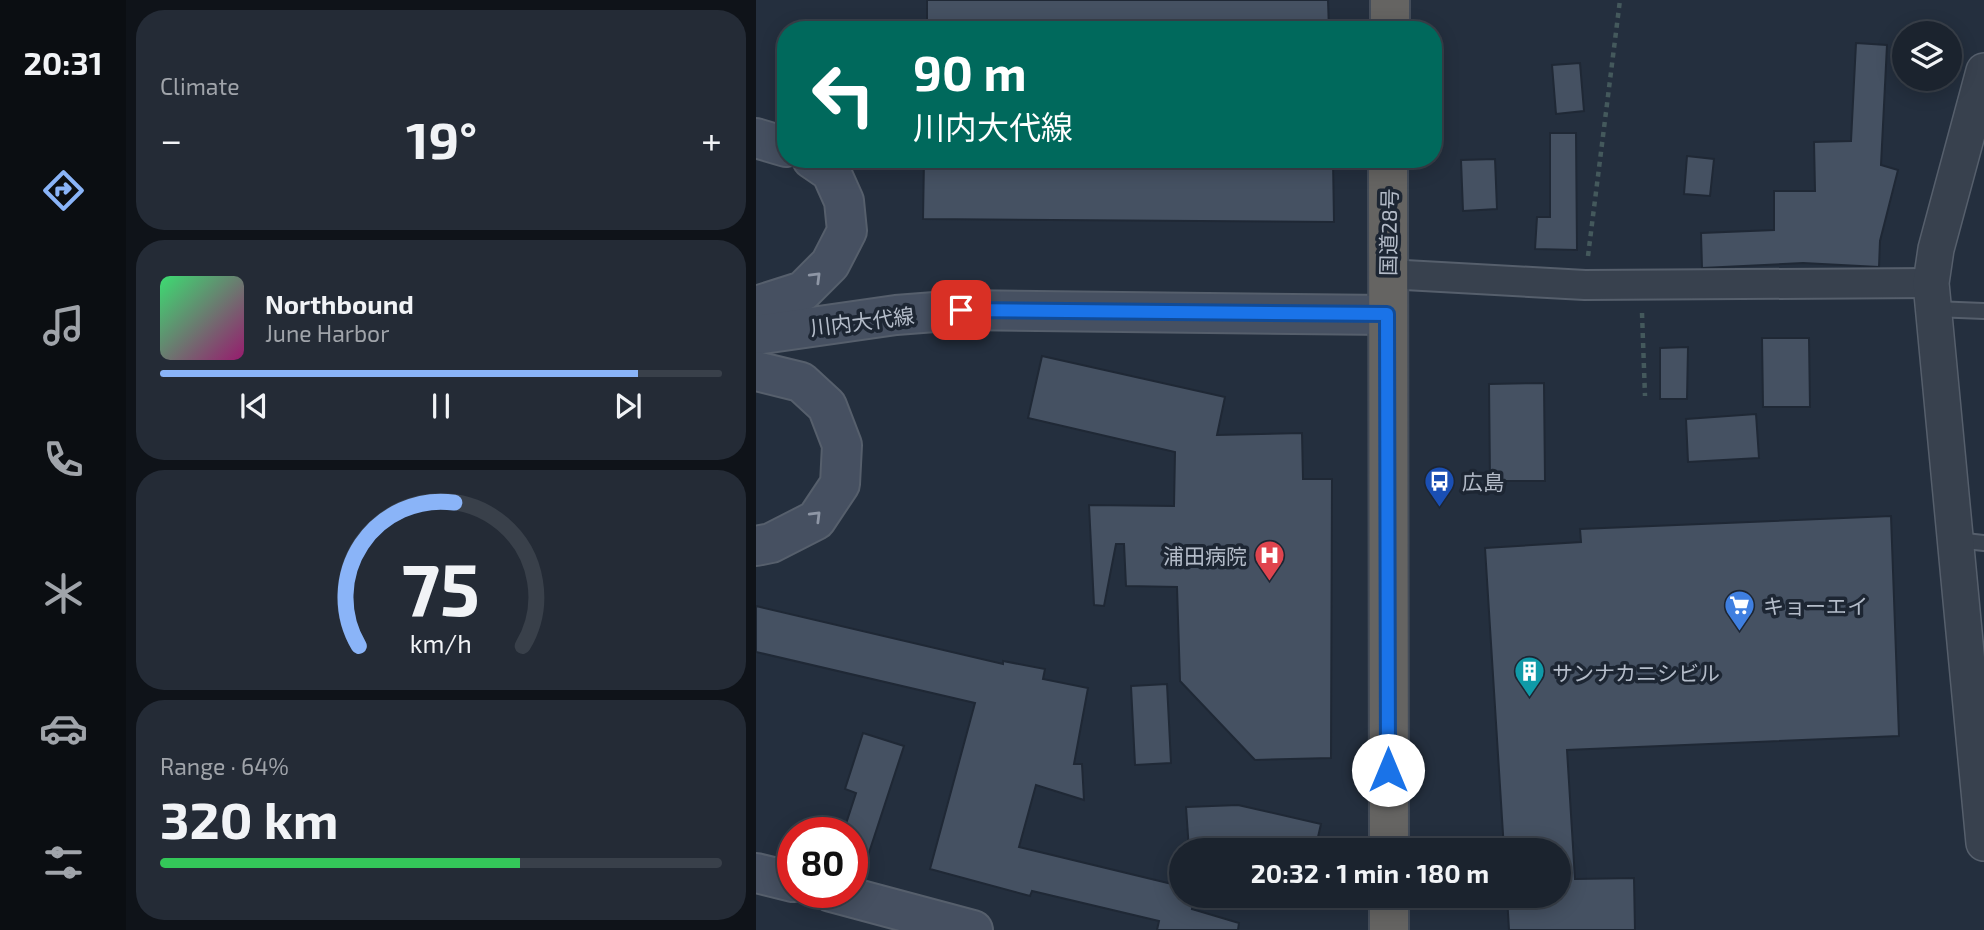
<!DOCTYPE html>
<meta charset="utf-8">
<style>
body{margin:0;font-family:"Exo 2","Noto Sans JP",sans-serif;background:#242b36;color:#f1f3f6;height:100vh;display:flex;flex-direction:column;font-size:26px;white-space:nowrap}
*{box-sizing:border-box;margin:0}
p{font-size:23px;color:#a0a4aa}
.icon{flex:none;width:38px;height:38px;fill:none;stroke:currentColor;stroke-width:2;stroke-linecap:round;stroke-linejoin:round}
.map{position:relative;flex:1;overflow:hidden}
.panel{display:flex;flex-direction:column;gap:10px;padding:10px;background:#0f1319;width:630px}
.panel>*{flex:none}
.top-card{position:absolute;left:21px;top:21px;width:665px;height:147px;border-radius:28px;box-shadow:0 4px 18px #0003,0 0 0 2px #39404a;background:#00695c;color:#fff;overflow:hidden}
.controls{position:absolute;left:1136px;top:21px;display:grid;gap:14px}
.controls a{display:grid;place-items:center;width:70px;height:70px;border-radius:50%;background:#1b232e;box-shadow:0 4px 18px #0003,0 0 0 2px #39404a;font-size:35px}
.speed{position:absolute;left:21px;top:817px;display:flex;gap:14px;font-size:35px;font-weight:700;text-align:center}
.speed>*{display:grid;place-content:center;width:91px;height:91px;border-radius:50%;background:#1b232e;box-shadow:0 4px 18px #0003,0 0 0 2px #39404a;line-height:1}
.speed .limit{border:10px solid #d22;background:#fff;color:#111}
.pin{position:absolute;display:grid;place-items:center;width:60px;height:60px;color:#fff;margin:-30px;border-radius:14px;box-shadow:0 4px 10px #0006}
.me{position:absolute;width:77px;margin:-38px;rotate:0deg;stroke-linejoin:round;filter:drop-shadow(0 0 5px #0008)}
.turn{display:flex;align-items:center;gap:24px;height:147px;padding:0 21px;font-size:32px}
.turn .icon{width:91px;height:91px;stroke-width:2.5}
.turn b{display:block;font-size:49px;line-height:60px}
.big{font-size:52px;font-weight:700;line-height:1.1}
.panel .widget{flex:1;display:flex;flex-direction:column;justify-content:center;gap:10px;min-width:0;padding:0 24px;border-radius:28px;background:#242b36}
.panel .dial{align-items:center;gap:0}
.dial svg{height:182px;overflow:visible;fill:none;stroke:#39404a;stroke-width:7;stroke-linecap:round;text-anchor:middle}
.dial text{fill:#f1f3f6;stroke:none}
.song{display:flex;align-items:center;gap:21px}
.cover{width:84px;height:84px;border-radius:10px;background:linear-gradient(135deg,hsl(140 70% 55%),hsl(320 70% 35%))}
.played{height:7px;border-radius:4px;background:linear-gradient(90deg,#8ab4f8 85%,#39404a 85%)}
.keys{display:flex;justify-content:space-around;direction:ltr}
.heat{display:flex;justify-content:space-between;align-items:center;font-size:38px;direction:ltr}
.charge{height:10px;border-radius:5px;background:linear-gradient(90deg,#34c759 64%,#39404a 0)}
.trip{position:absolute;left:413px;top:838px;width:402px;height:70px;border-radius:35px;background:#1b232e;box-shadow:0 4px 18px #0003,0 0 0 2px #39404a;font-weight:700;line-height:70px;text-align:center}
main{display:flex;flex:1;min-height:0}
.tabs{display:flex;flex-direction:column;width:126px;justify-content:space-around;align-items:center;background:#0b0e12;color:#a0a4aa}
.tabs .icon{width:49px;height:49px}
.tabs .active{color:#8ab4f8}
.tabs b{font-size:32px;color:#f1f3f6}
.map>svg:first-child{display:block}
.building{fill:#455162;stroke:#1f2835;stroke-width:2}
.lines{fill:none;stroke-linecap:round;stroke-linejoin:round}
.service-casing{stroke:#565f6c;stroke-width:18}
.minor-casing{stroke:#565f6c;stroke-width:32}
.tertiary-casing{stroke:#565f6c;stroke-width:38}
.secondary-casing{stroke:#565f6c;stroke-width:42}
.trunk-casing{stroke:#434c59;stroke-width:42}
.path{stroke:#44595c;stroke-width:4.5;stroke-dasharray:5 5;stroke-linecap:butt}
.service{stroke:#38414e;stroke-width:14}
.minor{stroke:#38414e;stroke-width:28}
.tertiary{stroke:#38414e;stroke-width:35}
.secondary{stroke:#465061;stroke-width:38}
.trunk{stroke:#656462;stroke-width:38}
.oneway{stroke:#8e96a5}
.route-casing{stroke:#114b97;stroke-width:18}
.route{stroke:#1a73e8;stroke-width:12}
.labels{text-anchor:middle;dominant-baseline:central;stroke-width:7;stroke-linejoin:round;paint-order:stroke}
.street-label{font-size:21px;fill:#b4bcc9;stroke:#1d2633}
.poi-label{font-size:21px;fill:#b4bcc9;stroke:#1d2633;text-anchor:start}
</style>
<main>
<nav class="tabs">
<b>20:31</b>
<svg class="icon active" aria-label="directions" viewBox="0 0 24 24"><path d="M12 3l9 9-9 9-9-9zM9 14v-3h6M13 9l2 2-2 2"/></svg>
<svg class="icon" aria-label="music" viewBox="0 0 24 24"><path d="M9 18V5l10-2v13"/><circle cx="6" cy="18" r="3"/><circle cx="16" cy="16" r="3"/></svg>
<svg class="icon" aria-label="phone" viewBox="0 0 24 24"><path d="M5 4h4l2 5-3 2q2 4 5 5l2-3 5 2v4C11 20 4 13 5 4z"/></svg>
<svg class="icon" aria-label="climate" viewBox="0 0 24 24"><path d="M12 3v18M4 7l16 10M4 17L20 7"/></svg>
<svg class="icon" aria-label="car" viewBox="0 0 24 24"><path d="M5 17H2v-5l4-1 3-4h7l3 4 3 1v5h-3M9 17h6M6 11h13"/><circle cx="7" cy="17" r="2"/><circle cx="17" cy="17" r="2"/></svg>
<svg class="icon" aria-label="filters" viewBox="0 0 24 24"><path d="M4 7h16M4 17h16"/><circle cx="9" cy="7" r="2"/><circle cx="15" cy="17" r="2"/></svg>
</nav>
<section class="panel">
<div class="widget"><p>Climate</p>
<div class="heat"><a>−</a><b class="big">19°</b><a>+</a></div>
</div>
<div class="widget">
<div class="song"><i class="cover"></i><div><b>Northbound</b><p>June Harbor</p></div></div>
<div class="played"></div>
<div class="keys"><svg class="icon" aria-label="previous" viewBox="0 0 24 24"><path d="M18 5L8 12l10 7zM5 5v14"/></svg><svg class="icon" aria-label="pause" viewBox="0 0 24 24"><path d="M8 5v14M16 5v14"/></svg><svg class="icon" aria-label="next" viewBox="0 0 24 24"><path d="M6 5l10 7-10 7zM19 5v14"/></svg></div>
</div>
<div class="widget dial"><svg viewBox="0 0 100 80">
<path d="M14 69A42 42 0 1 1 86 69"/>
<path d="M14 69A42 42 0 0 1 56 6" stroke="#8ab4f8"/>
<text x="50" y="56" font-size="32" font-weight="700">75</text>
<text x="50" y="72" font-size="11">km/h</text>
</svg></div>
<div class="widget"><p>Range · 64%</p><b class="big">320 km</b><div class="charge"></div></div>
</section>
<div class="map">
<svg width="1228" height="930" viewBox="0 0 1228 930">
<rect width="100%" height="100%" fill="#242f3e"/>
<!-- building -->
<g class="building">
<polygon points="171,0 572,0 573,30 171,30"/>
<polygon points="1100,43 1131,45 1125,165 1142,170 1124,241 1123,267 1047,263 946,268 945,233 1018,230 1018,191 1059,191 1058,142 1095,141"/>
<polygon points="824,63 828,111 800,114 796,65"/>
<polygon points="794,133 820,133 821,250 779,249 781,217 794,217"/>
<polygon points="931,156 958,159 954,196 928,194"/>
<polygon points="168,159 577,159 578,222 167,219"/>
<polygon points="739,159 741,209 707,211 705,160"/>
<polygon points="1006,338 1053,338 1054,407 1007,407"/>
<polygon points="932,347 931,399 904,399 904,348"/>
<polygon points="286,356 469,397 461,435 546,433 547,479 576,479 575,758 499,760 424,681 421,587 370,586 368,544 360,544 348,606 338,605 333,505 418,506 419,452 272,418"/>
<polygon points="788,383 789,481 734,481 733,384"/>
<polygon points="1000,414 1003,458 932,462 930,419"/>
<polygon points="1135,516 1143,736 811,750 819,879 878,878 879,930 753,930 751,896 803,896 803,850 748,850 729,548 825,542 824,529"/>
<polygon points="0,606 247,664 247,661 289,669 287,679 332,688 318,764 326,764 328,800 280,785 263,847 416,884 422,859 425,860 425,896 439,896 436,909 483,923 482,930 401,930 403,921 276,891 274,896 174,869 219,703 0,652"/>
<polygon points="411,684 415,763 379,765 375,686"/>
<polygon points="107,733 148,746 105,877 96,875 96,833 87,833 100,793 89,789"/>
<polygon points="482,805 565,824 559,850 433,850 430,807"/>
</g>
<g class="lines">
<defs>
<g id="service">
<polyline points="1178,309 1228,311"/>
<polyline points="1201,540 1228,543"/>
</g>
<polyline id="minor" points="631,274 829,285 1175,283"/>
<polyline id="tertiary" points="1228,71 1180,249 1175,283 1228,843"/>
<g id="secondary">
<polyline points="0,138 30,147"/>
<polyline points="0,306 47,291 74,264 91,231 88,201 75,172 56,159"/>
<polyline points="0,335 140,315 205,310 631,315"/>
<polyline points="0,371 45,382 71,406 86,445 84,484 60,520 15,543 0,546"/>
<polyline points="0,873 37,882"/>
<polyline points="75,892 217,930"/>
</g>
<g id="trunk">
<polyline points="634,30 634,0"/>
<polyline points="632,159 633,850"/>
<polyline points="633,896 633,930"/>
</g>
</defs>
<!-- service casing -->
<use href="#service" class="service-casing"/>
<!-- minor casing -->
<use href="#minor" class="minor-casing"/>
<!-- tertiary casing -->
<use href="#tertiary" class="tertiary-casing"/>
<!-- secondary casing -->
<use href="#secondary" class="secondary-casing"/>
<!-- trunk casing -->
<use href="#trunk" class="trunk-casing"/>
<!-- path -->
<g class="path">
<polyline points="832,256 864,0"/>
<polyline points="886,313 889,396"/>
</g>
<!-- service -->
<use href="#service" class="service"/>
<!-- minor -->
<use href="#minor" class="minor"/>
<!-- tertiary -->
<use href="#tertiary" class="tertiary"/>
<!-- secondary -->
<use href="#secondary" class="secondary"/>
<!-- trunk -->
<use href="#trunk" class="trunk"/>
</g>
<!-- one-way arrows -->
<defs><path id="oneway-chevron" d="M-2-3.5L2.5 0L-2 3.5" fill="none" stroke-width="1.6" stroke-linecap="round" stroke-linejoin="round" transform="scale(1.75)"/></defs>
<g class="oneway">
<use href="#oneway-chevron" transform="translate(60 277) rotate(-45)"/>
<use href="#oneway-chevron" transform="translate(60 516) rotate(-45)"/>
</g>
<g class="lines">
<defs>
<polyline id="route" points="205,310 631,314 632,770"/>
</defs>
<!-- route casing -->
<use href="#route" class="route-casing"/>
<!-- route -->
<use href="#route" class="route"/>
</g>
<!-- icons -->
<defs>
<symbol id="bus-pin" viewBox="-11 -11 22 30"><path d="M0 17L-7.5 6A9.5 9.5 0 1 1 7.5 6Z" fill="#1a4fb4" stroke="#1d2633"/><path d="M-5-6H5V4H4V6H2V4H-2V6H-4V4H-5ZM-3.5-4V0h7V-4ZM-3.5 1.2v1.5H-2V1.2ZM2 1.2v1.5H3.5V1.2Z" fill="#fff"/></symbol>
<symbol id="hospital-pin" viewBox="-11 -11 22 30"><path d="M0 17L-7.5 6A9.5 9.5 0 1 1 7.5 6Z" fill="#e0444e" stroke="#1d2633"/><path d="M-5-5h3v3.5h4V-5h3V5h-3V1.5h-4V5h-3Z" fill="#fff"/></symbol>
<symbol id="supermarket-pin" viewBox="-11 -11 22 30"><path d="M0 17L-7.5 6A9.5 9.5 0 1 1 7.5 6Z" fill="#3f7fe0" stroke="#1d2633"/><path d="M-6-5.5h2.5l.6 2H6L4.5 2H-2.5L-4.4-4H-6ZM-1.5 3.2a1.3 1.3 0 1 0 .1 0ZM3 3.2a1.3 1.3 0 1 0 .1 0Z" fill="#fff"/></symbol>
<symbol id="building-pin" viewBox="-11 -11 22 30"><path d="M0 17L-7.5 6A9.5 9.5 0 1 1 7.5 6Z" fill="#0f9aa8" stroke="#1d2633"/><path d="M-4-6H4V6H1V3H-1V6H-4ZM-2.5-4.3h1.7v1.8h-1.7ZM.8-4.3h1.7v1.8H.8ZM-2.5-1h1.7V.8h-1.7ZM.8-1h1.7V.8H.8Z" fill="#fff"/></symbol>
</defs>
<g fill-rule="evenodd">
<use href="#bus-pin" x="666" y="464" width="35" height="47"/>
<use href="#hospital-pin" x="496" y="538" width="35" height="47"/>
<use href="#supermarket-pin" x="966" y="588" width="35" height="47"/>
<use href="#building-pin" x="756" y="654" width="35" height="47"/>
</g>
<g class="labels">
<!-- street labels -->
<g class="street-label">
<text transform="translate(632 232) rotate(-89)">国道28号</text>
<text transform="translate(106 321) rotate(-7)">川内大代線</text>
</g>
<!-- poi labels -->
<g class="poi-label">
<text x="706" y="481">広島</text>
<text x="491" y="555" text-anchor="end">浦田病院</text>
<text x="1007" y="605">キョーエイ</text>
<text x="796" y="672">サンナカニシビル</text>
</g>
</g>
</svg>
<div class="controls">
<a><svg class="icon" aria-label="layers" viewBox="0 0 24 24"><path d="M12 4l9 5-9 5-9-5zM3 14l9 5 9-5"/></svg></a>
</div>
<div class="speed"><div class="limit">80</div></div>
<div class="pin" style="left:205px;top:310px;background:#d93025"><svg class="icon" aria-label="arrive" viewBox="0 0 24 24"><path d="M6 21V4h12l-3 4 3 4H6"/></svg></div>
<svg class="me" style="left:632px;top:770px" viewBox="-20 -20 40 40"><circle r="19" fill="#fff"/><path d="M0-13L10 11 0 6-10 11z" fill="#1a73e8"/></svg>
<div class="trip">20:32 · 1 min · 180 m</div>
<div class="top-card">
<div class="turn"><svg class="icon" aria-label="left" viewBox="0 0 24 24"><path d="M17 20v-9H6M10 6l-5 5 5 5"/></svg><div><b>90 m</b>川内大代線</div></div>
</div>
</div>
</main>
